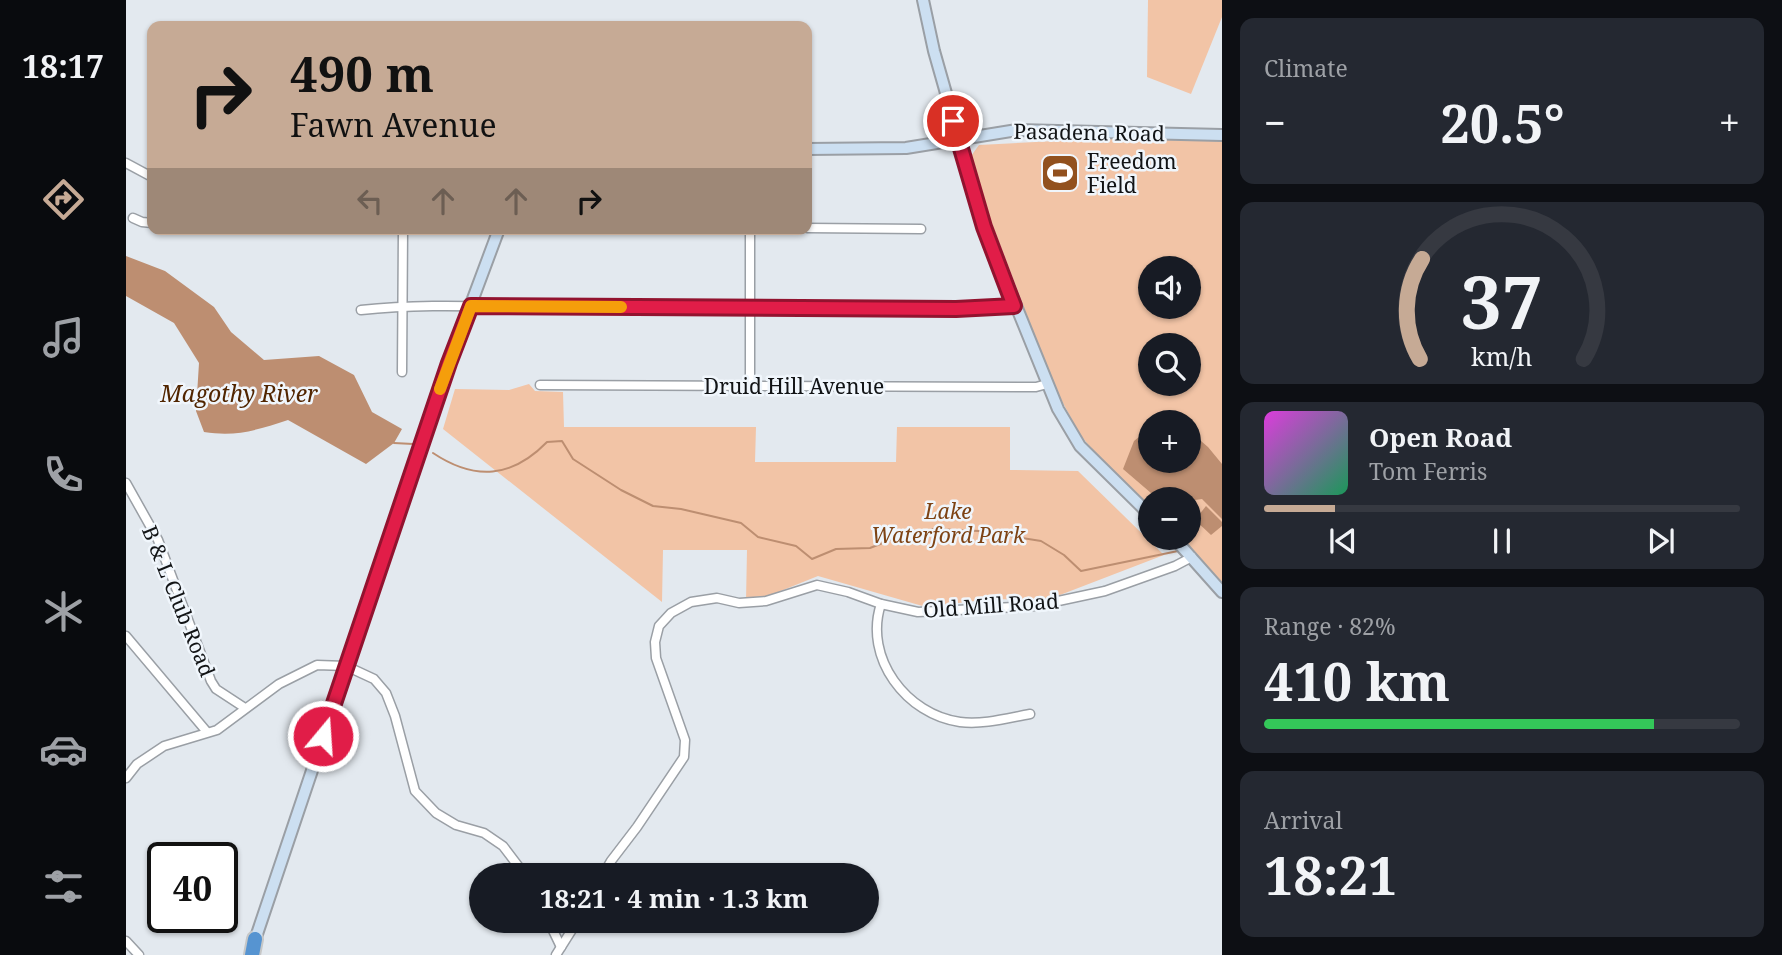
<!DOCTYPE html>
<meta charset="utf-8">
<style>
body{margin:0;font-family:"Noto Serif",serif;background:#242831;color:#f1f3f6;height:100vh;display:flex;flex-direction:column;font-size:26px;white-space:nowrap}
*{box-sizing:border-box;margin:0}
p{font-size:23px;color:#9ea1a6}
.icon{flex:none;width:38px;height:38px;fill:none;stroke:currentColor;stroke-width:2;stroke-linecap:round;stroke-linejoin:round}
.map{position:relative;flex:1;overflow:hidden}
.details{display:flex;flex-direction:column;gap:18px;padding:18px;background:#0d0f14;width:560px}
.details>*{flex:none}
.banner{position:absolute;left:21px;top:21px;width:665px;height:214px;border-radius:14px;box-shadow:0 2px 5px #0004;background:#c6aa95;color:#111;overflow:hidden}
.buttons{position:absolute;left:1012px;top:256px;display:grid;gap:14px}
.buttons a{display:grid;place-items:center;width:63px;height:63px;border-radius:50%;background:#171b24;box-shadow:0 2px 5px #0004;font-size:35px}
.speed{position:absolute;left:21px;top:842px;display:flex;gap:14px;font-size:35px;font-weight:700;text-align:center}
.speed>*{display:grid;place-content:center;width:91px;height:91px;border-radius:50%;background:#171b24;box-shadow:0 2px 5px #0004;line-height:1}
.speed .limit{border:4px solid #111;border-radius:10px;background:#fff;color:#111}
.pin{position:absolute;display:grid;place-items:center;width:60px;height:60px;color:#fff;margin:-30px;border:4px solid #fff;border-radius:50%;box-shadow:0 2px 7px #0007}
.me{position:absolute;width:77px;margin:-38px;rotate:18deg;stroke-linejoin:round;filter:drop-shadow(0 0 5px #0008)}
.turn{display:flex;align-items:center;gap:24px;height:147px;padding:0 28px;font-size:32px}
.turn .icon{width:91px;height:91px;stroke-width:2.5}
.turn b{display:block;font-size:49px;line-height:60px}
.lanes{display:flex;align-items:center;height:66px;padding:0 28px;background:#0003;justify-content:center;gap:35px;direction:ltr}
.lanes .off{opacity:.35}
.big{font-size:52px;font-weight:700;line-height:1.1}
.details .widget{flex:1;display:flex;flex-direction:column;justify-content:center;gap:10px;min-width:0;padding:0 24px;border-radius:14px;background:#242831}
.details .dial{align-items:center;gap:0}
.dial svg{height:182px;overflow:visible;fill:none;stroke:#363941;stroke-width:7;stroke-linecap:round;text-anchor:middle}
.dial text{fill:#f1f3f6;stroke:none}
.song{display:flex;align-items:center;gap:21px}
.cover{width:84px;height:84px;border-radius:10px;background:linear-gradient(135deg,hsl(300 70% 55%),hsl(150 70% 35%))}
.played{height:7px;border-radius:4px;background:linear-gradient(90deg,#c6aa95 15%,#363941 15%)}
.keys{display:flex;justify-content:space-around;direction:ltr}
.heat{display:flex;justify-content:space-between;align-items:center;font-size:38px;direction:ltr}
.charge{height:10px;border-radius:5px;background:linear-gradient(90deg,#34c759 82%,#363941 0)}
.trip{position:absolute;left:343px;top:863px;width:410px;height:70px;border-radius:35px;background:#171b24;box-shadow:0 2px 5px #0004;font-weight:700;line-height:70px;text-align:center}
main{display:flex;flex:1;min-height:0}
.menu{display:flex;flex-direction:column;width:126px;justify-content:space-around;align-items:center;background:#090b0e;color:#9ea1a6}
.menu .icon{width:49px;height:49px}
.menu .on{color:#c6aa95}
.menu b{font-size:32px;color:#f1f3f6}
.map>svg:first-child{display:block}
.green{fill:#f2c4a6;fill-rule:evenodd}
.water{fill:#bd8e71}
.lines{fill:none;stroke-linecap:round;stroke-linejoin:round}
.stream{stroke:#bd8e71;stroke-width:2}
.street-casing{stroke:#9a9fa5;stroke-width:11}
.secondary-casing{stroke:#9a9fa5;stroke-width:14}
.highway-casing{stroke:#c6c7c7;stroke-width:18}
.street{stroke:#fff;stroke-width:8}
.secondary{stroke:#ccdff1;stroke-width:10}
.highway{stroke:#5694d1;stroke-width:14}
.route-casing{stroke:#92132f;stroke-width:18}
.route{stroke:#e11d48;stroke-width:12}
.slow{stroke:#f59e0b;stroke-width:12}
.labels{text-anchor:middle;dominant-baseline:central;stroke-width:5;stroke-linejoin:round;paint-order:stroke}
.street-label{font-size:21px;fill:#121416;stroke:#f0f6fc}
.poi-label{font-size:21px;fill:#121416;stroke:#f0f6fc;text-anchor:start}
.park-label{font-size:21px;font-style:italic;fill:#7e4314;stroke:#f0f6fc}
.water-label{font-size:23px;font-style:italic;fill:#512500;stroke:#f0f6fc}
</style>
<main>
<nav class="menu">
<b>18:17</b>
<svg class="icon on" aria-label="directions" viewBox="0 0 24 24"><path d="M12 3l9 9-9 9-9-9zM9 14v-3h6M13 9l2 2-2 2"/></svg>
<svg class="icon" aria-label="music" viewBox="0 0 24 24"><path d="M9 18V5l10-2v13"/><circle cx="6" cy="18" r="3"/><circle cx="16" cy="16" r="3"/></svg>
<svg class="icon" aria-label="phone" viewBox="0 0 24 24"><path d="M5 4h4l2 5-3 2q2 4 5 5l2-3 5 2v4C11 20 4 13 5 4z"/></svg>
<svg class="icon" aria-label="climate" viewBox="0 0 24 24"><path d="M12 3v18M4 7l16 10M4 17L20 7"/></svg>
<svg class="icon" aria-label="car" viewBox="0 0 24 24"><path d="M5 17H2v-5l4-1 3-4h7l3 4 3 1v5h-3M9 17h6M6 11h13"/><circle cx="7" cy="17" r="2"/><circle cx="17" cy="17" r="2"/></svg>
<svg class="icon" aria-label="filters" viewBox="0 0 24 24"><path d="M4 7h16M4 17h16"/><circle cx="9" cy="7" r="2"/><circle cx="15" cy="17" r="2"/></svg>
</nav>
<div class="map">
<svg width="1096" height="955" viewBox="0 0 1096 955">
<rect width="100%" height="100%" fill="#e3e9ef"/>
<!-- green -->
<g class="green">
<polygon points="1022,0 1096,0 1096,17 1065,94 1021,77"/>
<path d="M 929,136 L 1096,141 L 1096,582 L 1055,537 L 1062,537 L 1062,499 L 1024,499 L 1024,508 L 979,466 L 953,433 L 929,388 L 848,177 L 850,174 L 845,156 L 853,145 L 929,141 ZM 1024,268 L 1062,268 L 1062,306 L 1024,306 ZM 1024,345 L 1062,345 L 1062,383 L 1024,383 ZM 1024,422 L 1062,422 L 1062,460 L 1024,460 Z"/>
<polygon points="403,384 409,391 437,392 438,427 630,427 629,462 770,462 771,427 884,427 884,470 952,471 1038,555 921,600 865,599 800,607 692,576 630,601 620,601 621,550 537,550 536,602 317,429 329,389 383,390"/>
</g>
<!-- water -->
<g class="water">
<path d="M 0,256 L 39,271 L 88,307 L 105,332 L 138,360 L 193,356 L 228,375 L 246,412 L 276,429 L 268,443 L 240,464 L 162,420 C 131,430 111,437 78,432 L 70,411 L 73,363 L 48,323 L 0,296 Z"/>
<polygon points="1024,428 1024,460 1062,460 1062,430 1082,447 1096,464 1096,519 1076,499 1062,501 1062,499 1032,499 997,469 1008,441"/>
<polygon points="1080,506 1096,522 1096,526 1085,535 1069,520"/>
</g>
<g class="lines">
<!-- stream -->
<g class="stream">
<polyline points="268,443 287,444"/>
<path d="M 307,453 C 349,481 386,478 421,442 L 436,441 L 447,459 L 495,490 L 527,506 L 555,509 L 615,523 L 632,537 L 670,546 L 686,559 L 710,549 L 744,548 L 772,537 L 807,529 L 853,531 L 915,541 L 938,555 L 955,571 L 1052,551"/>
<polyline points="1060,544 1068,536 1074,523"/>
</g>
<defs>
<g id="street">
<polyline points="0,163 26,177"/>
<polyline points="7,218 16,222 26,223"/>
<polyline points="681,228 795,229"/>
<path d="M 235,310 C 289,304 343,306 398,307 L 830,309 L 888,306"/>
<polyline points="276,372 277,229"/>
<polyline points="414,385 910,387 921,384"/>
<polyline points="624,386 624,229"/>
<polyline points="0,483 32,540 85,681 90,689 119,708"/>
<path d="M 755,604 C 737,658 781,715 834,722 C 857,725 882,718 904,714"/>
<polyline points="0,636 81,732"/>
<polyline points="0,778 11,764 38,746 91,730 153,684 191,665 220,666 248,679 260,693 269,716 289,791 310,813 330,825 358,833 377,846 399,875"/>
<polyline points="477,875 485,861 511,827 558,757 559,740 530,658 529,642 533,626 545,613 565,602 591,598 613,603 640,601 691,585 722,592 755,604 792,612 909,606 979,591 1049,566 1066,557"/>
<polyline points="422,920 435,947"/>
<polyline points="0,941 13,955"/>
<polyline points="430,955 452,920"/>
</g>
<g id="secondary">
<polyline points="797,0 808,51 858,227 932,409 954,446 1024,515"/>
<polyline points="681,149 780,148 891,130 1096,135"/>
<polyline points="1047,537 1096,592"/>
<polyline points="127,946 323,363 373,229"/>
</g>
<polyline id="highway" points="126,955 129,939"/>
</defs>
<!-- street casing -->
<use href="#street" class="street-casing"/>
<!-- secondary casing -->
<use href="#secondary" class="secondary-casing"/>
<!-- highway casing -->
<use href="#highway" class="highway-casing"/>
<!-- street -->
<use href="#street" class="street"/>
<!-- secondary -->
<use href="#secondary" class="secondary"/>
<!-- highway -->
<use href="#highway" class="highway"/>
</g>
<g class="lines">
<defs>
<polyline id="route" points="197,736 323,363 345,306 830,309 888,306 858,227 827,121"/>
</defs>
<!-- route casing -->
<use href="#route" class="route-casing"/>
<!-- route -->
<use href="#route" class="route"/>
<!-- slow -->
<polyline class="slow" points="314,389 345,306 495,307"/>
</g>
<!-- icons -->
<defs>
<symbol id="stadium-square" viewBox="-11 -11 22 22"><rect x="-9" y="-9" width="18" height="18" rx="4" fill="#92511e" stroke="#f0f6fc"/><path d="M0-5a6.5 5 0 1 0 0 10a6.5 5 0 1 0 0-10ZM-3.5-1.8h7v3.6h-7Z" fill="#fff"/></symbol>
</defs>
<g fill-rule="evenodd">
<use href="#stadium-square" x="912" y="151" width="44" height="44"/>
</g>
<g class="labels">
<!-- street labels -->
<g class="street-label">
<text transform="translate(963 132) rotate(1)">Pasadena Road</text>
<text x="668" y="386">Druid Hill Avenue</text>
<text transform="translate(53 601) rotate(68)">B &amp; L Club Road</text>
<text transform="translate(865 605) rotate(-4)">Old Mill Road</text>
</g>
<!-- poi labels -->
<g class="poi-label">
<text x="961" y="161">Freedom<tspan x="961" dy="24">Field</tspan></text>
</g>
<!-- park labels -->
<g class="park-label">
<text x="822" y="511">Lake<tspan x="822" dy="24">Waterford Park</tspan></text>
</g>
<!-- water labels -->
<g class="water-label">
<text x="113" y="393">Magothy River</text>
</g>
</g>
</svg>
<div class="buttons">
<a><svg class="icon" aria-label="sound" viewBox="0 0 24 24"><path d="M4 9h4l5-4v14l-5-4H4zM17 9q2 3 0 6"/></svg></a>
<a><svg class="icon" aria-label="search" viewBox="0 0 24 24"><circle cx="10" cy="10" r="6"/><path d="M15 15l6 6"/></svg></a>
<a>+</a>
<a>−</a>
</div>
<div class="speed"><div class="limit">40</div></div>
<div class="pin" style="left:827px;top:121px;background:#d93025"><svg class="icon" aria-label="arrive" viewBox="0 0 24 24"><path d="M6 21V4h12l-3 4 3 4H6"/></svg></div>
<svg class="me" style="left:197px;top:736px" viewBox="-20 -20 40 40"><circle r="17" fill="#e11d48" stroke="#fff" stroke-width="3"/><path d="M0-11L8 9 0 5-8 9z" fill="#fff"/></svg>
<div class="trip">18:21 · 4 min · 1.3 km</div>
<div class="banner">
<div class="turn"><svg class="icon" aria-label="right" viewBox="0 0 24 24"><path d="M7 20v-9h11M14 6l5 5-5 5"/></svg><div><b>490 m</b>Fawn Avenue</div></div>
<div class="lanes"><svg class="icon off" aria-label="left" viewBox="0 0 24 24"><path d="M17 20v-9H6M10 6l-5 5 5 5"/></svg><svg class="icon off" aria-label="ahead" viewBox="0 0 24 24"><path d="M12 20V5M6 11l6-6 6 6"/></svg><svg class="icon off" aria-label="ahead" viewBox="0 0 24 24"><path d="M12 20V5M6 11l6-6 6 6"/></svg><svg class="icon" aria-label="right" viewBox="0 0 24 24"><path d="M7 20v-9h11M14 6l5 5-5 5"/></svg></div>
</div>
</div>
<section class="details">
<div class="widget"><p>Climate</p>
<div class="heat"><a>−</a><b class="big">20.5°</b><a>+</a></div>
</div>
<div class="widget dial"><svg viewBox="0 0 100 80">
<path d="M14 69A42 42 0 1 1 86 69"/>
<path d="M14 69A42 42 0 0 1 15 25" stroke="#c6aa95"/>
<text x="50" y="56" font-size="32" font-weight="700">37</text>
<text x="50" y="72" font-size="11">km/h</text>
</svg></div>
<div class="widget">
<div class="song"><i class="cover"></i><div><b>Open Road</b><p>Tom Ferris</p></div></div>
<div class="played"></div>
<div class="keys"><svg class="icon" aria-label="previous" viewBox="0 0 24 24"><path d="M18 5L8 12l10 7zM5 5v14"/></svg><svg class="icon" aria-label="pause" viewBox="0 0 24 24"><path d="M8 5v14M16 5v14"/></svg><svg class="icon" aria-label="next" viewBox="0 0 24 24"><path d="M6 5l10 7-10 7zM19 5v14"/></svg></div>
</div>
<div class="widget"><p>Range · 82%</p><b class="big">410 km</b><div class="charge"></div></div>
<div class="widget"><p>Arrival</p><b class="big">18:21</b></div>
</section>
</main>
